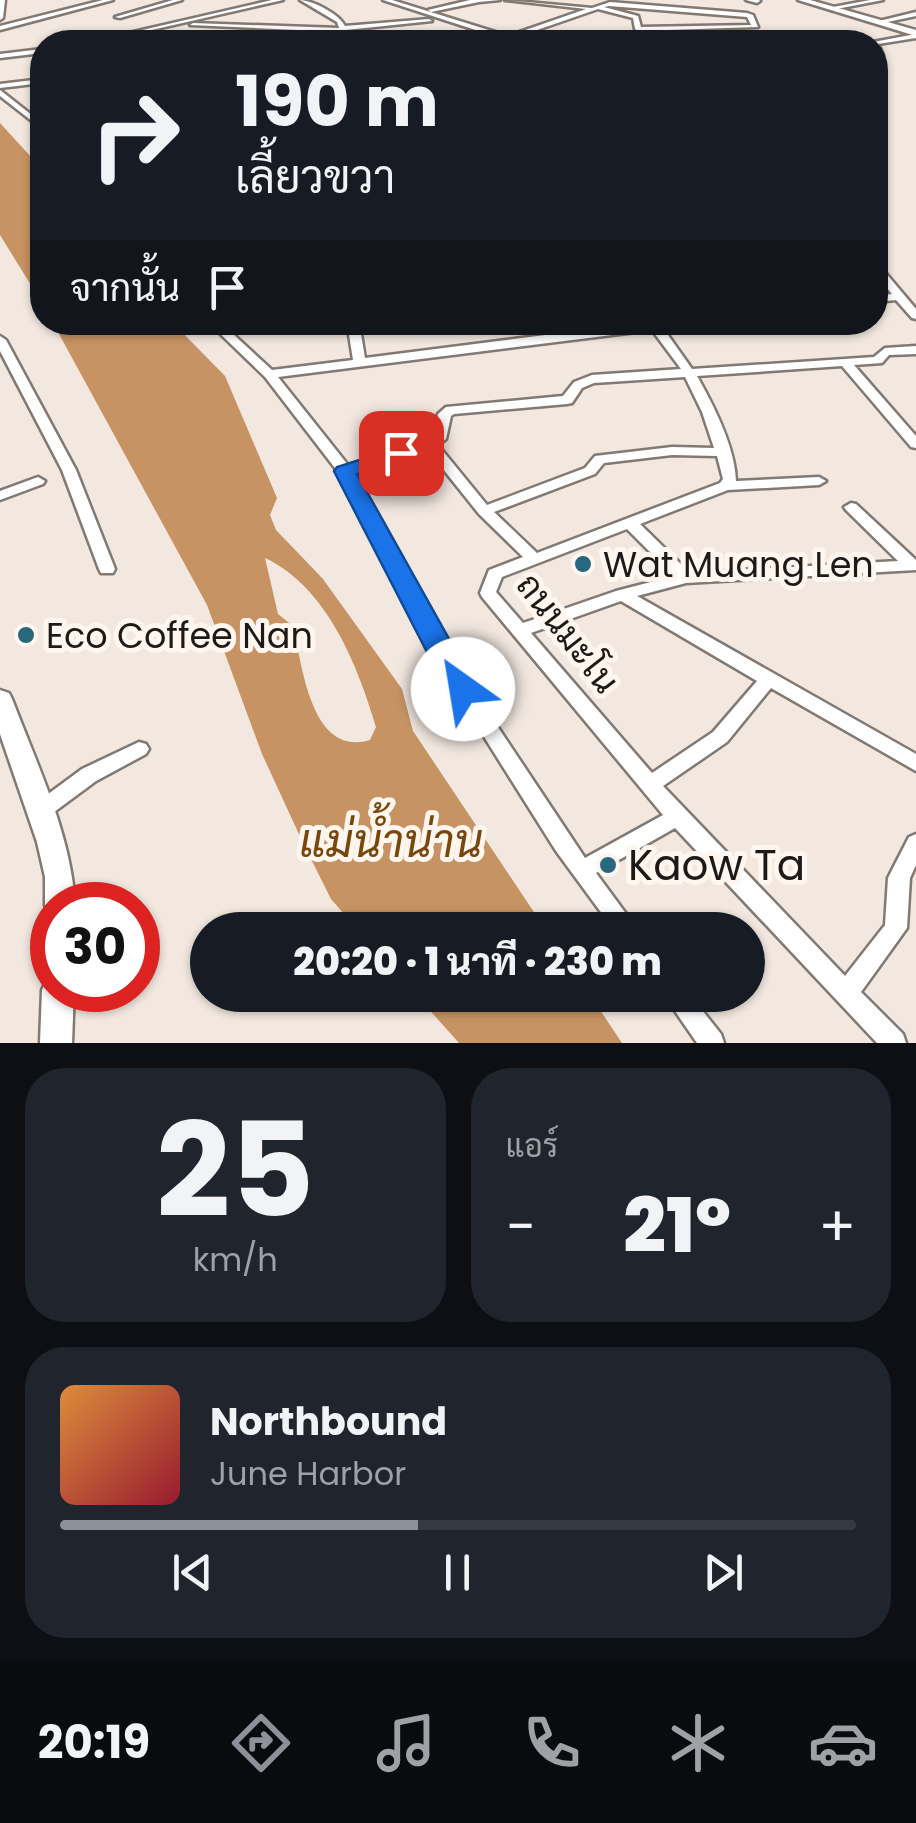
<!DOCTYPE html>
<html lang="th">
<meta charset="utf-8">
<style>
body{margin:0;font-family:Poppins,Sarabun,sans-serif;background:#20242c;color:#f1f3f6;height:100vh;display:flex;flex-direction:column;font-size:38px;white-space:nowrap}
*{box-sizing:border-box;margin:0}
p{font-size:32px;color:#9ea1a6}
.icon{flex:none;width:55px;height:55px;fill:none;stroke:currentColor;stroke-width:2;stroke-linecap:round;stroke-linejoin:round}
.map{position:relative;height:1043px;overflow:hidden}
.panel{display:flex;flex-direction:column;gap:25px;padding:25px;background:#0d0f14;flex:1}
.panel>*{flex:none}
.top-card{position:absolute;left:30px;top:30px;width:858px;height:305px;border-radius:40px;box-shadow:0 2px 8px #0004;background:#171b24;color:#f1f3f6;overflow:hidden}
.speed{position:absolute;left:30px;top:882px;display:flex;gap:20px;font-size:50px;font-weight:700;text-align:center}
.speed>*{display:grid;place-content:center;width:130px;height:130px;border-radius:50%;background:#171b24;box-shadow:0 2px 8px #0004;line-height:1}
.speed .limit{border:15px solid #d22;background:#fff;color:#111}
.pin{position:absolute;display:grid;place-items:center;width:85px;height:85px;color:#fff;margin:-42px;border-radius:20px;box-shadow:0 5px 15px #0006}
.me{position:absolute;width:110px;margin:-55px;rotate:328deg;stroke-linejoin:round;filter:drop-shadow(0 0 8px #0008)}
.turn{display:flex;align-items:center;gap:35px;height:210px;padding:0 40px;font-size:45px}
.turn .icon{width:130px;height:130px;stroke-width:2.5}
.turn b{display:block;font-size:70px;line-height:85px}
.then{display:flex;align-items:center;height:95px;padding:0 40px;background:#0003;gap:20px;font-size:38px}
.big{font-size:75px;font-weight:800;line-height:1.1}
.panel .card{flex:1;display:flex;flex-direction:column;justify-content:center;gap:15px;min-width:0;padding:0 35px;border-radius:40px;background:#20242c}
.panel .dial{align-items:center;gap:0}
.dial b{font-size:130px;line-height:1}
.song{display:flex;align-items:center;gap:30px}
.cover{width:120px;height:120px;border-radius:15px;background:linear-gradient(135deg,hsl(30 70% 55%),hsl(350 70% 35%))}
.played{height:10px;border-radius:5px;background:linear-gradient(90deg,#8c9099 45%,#363941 45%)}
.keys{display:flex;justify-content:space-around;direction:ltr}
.heat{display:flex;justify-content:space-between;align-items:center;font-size:55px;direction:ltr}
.panel .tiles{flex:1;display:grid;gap:25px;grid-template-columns:1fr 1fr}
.card:last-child{grid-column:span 2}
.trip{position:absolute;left:190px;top:912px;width:575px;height:100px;border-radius:50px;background:#171b24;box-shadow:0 2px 8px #0004;font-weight:800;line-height:100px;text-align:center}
.dock{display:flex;height:160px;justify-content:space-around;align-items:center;background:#090b0e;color:#9ea1a6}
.dock .icon{width:70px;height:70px}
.dock .active{color:#8c9099}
.dock b{font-size:45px;color:#f1f3f6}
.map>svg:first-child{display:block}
.water{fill:#c79363;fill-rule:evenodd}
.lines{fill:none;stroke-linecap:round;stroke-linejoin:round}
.minor-casing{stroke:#827972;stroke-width:5}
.major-casing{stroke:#827972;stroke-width:5}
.minor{fill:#fff;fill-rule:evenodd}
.major{fill:#fff;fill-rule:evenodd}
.route{fill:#1a73e8;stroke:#114b97;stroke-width:2.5}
.poi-dot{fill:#27687c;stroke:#fef6ef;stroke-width:4}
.labels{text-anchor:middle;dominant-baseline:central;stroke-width:10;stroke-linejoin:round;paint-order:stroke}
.poi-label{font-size:35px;fill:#1d1916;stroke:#fef6ef;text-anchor:start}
.street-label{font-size:35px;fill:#1d1916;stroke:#fef6ef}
.near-poi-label{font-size:42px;fill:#1d1916;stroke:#fef6ef;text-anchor:start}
.near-water-label{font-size:45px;font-style:italic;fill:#79460c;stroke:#fef6ef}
</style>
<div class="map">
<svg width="916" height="1043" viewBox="0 0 916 1043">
<rect width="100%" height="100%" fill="#f2e8e0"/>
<!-- water -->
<g class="water">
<polygon points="0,123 42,169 42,303 0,235"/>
<path d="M 53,323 L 173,323 L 225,376 L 277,498 L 270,515 L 276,530 L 323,579 L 402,689 L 413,731 L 546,930 L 358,930 L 331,899 L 304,845 L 262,754 L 207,605 ZM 265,558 C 327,587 358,666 376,727 L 370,740 C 310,758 302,662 293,626 L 278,614 Z"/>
<polygon points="416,995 590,995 622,1043 459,1043"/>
</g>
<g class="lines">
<defs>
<g id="minor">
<polygon points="0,0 5,0 3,18 0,20"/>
<polygon points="103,0 113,0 0,30 0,26"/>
<polygon points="173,0 182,0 120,18 115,17"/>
<polygon points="272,0 283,0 99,42 90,42"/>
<path d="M 300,0 C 314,1 339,14 345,26 L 429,19 L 432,21 L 346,30 L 340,42 L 334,42 L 339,32 L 190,25 L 193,23 L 339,28 L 337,22 Z"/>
<path d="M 383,0 L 392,0 L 508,36 L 586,9 L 505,0 L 592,8 L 610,2 L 747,13 L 753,15 L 758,27 L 638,31 L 635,29 L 633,18 L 598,9 L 514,38 L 523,42 L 495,36 L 450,42 L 488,34 ZM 609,6 L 747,17 L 751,25 L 641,27 L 638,16 L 604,7 Z"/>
<polygon points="470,0 500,0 479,2 431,12 428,10"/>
<polygon points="746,0 759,0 760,1 757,3"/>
<polygon points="870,0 883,0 831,10 828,8"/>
<polygon points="916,12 916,16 878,24 875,22"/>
<polygon points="916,34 916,38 878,44 883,55 879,87 875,89 875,42 873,42"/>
<polygon points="169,40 172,42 165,42 166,41"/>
<polygon points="42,49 42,53 0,58 0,54"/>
<polygon points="42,79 42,83 0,88 0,84"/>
<polygon points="0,90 42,123 42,129 0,96"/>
<polygon points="875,264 879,265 916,309 916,319 912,318 896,300 875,302 875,296 892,294 875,274"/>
<path d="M 208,322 L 220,322 L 272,370 L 353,360 L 347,322 L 359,322 L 365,358 L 648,322 L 691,322 L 663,328 L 692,369 L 874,357 L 885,348 L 916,346 L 916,354 L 889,355 L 882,363 L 854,365 L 916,436 L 916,448 L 911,447 L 842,366 L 697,376 C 714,406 735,447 736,481 L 819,477 L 826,481 L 819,485 L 728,490 L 640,524 L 690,573 L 898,561 L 846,510 L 844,507 L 851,503 L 856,504 L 916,560 L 916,570 L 686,583 L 637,596 L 916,754 L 916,771 L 771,688 L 727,742 L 663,786 L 845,976 L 885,925 L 888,878 L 909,837 L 916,834 L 916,865 L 910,878 L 907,928 L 861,992 L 903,1034 L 906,1043 L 877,1043 L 675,828 L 596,873 L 638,930 L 614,930 L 556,851 L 437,662 L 338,472 L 265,377 ZM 652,330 L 681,369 L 592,375 L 574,382 L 563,396 L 446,407 L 438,414 L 433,437 L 348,465 L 278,377 ZM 685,377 L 702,412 L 714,448 L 672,447 L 595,456 L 585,468 L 487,505 L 438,445 L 446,439 L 451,416 L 454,414 L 567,404 L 572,403 L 582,388 L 594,383 ZM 427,449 L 479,514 L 523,557 L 489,570 L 480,593 L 482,597 L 663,815 L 585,858 L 450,655 L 353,473 ZM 672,455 L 717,456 L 723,479 L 720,483 L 537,553 L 494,512 L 595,474 L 604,463 ZM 627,529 L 674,576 L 616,591 L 523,623 L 496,592 L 502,577 ZM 621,601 L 757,681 L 713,732 L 652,773 L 531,633 Z"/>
<polygon points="0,336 6,340 76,470 115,569 113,573 101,573 99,569 62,470 0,351"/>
<polygon points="38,477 45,481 43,484 0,500 0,491"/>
<polygon points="139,742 146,744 149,749 146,754 96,781 46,818 39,820 32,818 29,812 32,806 82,769"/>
<polygon points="664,995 690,995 721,1034 724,1043 697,1043"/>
</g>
<g id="major">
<polygon points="798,0 810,0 916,30 916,36"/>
<path d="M 0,690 L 9,693 L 12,699 C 37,765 71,834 75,905 L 52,905 L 52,915 L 45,905 L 45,877 L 37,842 L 0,734 Z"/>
<polygon points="52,977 52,990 74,990 72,1043 40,1043 42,990 47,979"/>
</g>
</defs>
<!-- minor casing -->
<use href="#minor" class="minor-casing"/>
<!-- major casing -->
<use href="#major" class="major-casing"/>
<!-- minor -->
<use href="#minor" class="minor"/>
<!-- major -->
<use href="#major" class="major"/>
</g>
<!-- route -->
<polygon class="route" points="401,447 412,453 409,458 357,474 477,689 473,696 453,696 430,658 334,471 337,467"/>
<!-- markers -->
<g class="poi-dot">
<circle cx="583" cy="564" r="10"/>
<circle cx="26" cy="635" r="10"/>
<circle cx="608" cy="865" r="10"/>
</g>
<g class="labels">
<!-- poi labels -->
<g class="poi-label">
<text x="603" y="564">Wat Muang Len</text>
<text x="46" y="635">Eco Coffee Nan</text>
</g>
<!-- street labels -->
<g class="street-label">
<text transform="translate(568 633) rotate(52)">ถนนมะโน</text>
</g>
<!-- near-poi labels -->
<g class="near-poi-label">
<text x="628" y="865">Kaow Ta</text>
</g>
<!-- near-water labels -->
<g class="near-water-label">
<text x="391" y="841">แม่น้ำน่าน</text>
</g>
</g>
</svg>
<div class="speed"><div class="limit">30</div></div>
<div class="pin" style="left:401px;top:453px;background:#d93025"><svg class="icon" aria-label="arrive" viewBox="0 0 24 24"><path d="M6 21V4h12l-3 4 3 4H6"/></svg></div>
<svg class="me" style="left:463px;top:689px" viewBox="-20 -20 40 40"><circle r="19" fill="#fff"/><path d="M0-13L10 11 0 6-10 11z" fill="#1a73e8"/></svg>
<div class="trip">20:20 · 1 นาที · 230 m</div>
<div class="top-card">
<div class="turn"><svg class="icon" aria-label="right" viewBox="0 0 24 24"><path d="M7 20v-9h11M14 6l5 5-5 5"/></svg><div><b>190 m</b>เลี้ยวขวา</div></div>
<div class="then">จากนั้น<svg class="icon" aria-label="arrive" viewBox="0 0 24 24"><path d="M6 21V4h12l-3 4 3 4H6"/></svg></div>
</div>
</div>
<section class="panel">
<div class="tiles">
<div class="card dial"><b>25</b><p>km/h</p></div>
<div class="card"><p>แอร์</p>
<div class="heat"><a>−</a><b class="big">21°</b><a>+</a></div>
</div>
<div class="card">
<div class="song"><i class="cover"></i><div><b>Northbound</b><p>June Harbor</p></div></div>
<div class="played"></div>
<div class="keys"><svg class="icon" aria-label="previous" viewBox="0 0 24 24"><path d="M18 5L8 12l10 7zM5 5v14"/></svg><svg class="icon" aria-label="pause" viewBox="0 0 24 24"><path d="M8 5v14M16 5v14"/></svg><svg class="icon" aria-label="next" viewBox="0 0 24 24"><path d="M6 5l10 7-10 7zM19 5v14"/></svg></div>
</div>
</div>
</section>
<nav class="dock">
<b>20:19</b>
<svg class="icon active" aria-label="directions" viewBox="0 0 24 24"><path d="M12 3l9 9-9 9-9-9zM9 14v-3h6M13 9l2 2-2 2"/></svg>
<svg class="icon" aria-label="music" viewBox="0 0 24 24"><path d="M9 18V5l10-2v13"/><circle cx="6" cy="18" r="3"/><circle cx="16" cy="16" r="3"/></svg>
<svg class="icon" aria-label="phone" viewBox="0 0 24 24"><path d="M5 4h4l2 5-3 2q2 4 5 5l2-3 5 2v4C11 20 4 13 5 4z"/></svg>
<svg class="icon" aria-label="climate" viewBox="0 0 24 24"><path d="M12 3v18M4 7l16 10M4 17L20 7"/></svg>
<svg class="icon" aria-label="car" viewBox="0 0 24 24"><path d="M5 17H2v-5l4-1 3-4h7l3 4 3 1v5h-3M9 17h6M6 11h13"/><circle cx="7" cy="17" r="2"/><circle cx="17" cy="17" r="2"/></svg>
</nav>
